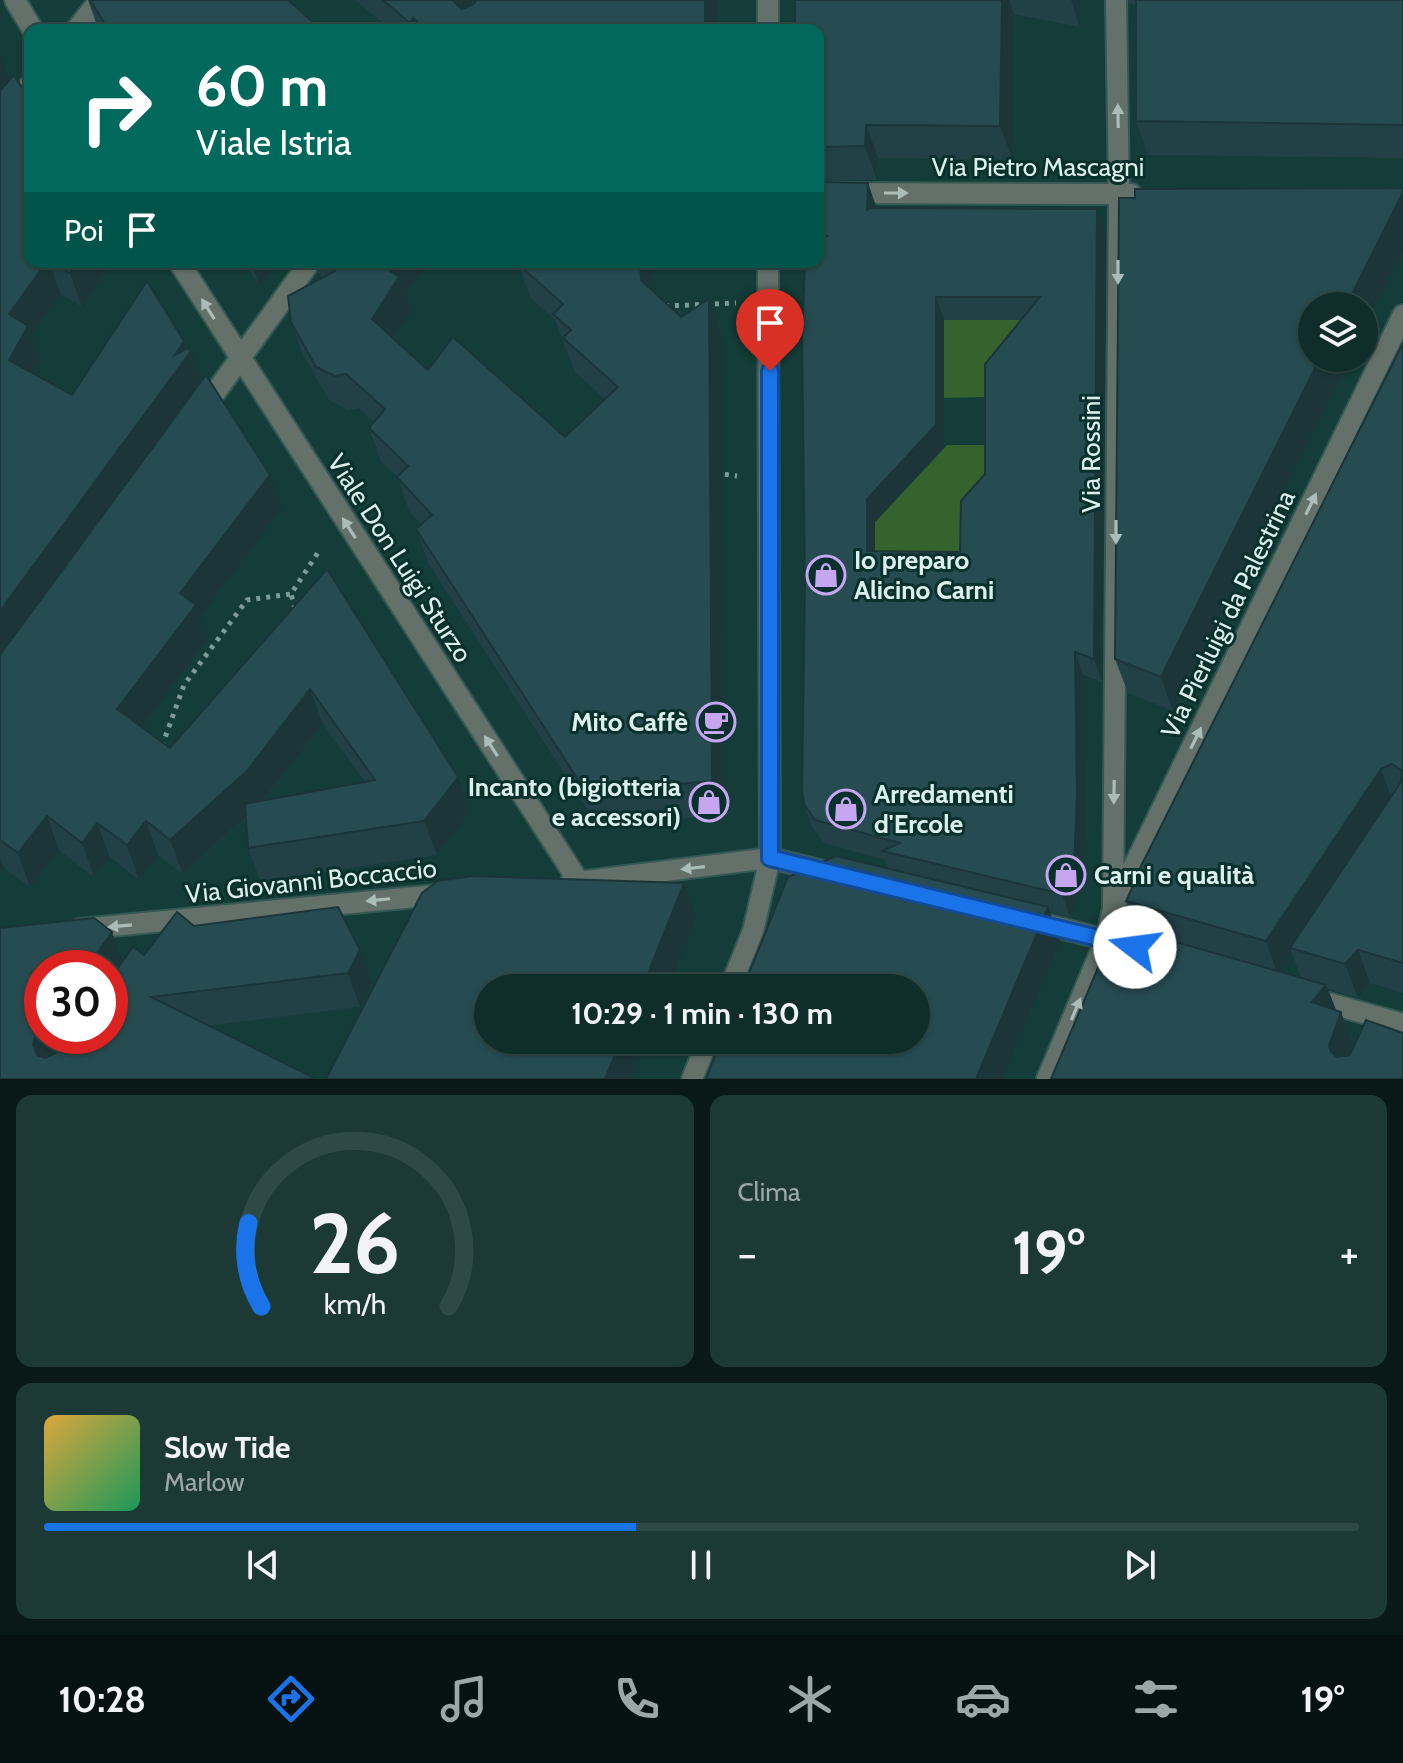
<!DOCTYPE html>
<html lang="it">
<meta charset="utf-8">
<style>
body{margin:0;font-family:Cabin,sans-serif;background:#1d3936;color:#f1f3f6;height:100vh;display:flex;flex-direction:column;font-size:30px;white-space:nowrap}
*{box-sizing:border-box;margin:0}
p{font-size:26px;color:#9ba8a8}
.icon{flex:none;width:44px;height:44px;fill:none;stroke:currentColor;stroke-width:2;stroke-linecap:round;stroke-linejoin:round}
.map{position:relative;height:1079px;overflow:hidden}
.drawer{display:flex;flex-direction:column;gap:16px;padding:16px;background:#081917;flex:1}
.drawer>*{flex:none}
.top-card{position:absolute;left:24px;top:24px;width:800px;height:244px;border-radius:16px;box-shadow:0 2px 6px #0004,0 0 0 2px #2f4947;background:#00695c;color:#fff;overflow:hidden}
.buttons{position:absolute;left:1298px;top:292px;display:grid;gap:16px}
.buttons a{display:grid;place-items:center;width:80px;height:80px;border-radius:50%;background:#0f2d2a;box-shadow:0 2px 6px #0004,0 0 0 2px #2f4947;font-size:40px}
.speed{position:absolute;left:24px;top:950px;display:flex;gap:16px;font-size:40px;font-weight:700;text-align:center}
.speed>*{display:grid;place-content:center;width:104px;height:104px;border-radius:50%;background:#0f2d2a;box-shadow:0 2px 6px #0004,0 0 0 2px #2f4947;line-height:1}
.speed .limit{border:12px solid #d22;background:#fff;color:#111}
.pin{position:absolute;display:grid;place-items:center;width:68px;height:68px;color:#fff;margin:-82px -34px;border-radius:50% 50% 50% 0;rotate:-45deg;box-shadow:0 0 8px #0007}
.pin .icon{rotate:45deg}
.me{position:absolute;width:88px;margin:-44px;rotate:285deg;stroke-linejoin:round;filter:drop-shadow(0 0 6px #0008)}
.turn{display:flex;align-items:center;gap:28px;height:168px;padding:0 40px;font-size:36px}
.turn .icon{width:104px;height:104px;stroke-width:2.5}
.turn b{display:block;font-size:56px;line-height:68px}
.then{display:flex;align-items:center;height:76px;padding:0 40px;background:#0003;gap:16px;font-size:30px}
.big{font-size:60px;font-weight:700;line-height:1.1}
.drawer .widget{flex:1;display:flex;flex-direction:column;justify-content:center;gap:12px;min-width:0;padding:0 28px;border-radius:16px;background:#1d3936}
.drawer .dial{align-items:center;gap:0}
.dial svg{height:208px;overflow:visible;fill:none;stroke:#2f4947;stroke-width:7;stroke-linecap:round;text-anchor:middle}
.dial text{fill:#f1f3f6;stroke:none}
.song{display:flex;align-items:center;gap:24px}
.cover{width:96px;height:96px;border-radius:12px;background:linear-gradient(135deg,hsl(40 70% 55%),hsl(150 70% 35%))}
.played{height:8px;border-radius:4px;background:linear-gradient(90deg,#1a73e8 45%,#2f4947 45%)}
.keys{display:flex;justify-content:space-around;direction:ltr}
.heat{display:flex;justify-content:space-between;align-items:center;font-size:44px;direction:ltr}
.drawer .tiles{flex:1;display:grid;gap:16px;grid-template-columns:1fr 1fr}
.widget:last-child{grid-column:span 2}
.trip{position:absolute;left:474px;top:974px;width:456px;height:80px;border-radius:40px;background:#0f2d2a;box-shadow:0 2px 6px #0004,0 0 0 2px #2f4947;font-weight:700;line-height:80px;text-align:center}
.tabs{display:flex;height:128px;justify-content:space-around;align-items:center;background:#061211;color:#9ba8a8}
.tabs .icon{width:56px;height:56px}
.tabs .selected{color:#1a73e8}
.tabs b{font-size:36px;color:#f1f3f6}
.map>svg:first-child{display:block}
.green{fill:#36622e}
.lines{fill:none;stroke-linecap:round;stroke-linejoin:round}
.minor-casing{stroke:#345955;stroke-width:24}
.tertiary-casing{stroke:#345955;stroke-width:24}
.path{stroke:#7d9b98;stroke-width:5;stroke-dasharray:4 6;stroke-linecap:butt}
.minor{stroke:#63716a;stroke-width:20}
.tertiary{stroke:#63716a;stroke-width:20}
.wall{fill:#214147;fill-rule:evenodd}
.shaded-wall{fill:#1b3539}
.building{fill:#264c52;stroke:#1b3539;stroke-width:2;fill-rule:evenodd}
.oneway{fill:#abbdb9}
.route-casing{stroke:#114b97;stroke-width:20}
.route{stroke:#1a73e8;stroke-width:14}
.labels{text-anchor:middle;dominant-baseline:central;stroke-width:6;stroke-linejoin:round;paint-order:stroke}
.street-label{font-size:26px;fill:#dbf0ed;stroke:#08312e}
.poi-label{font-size:26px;font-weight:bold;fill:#dbf0ed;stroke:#08312e;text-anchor:start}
</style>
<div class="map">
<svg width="1403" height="1079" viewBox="0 0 1403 1079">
<rect width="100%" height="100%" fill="#143c38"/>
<!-- green -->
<g class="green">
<polygon points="944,320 1048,320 986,397 944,398"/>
<polygon points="947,445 993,445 969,575 861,574 874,534 875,522"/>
</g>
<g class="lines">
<defs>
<g id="minor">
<polyline points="15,0 33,30"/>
<polyline points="76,30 100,0"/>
<polyline points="0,121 30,85"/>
<polyline points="818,193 1131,194"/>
<polyline points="179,262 579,882"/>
<polyline points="202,411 310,262"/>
<polyline points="570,883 770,858 835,874"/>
<polyline points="1113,909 1119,194 1116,0"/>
<polyline points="1029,920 1134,947"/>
<polyline points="80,929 447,894"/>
<polyline points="1310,998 1403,1024"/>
<polyline points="1047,1079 1106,939 1113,909 1403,315"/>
</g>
<g id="tertiary">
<polyline points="768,0 768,30"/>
<polyline points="730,988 753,931 770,858 768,262"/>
<polyline points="692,1079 708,1040"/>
</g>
</defs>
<!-- minor casing -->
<use href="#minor" class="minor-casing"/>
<!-- tertiary casing -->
<use href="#tertiary" class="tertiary-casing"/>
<!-- path -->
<g class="path">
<polyline points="665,306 736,303"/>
<polyline points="715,473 737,476"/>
<polyline points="295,609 291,594 319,551"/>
<polyline points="162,746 184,685 247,600 291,594"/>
</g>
<!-- minor -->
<use href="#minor" class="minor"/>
<!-- tertiary -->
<use href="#tertiary" class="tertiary"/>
</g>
<!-- wall -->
<g class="wall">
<polygon points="88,0 288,0 322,30 100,30 97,25"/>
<polygon points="355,0 718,0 718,30 391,30"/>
<polygon points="795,0 1080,0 1080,27 1014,14 1013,160 878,158 877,180 818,181 818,30"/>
<polygon points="1128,0 1403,0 1403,158 1148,155 1136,121 1136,5 1129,4"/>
<path d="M 0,54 L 30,262 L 111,262 L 82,307 L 61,294 L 31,335 L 41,360 L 33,374 L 72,395 L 184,341 L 201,381 L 282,509 L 200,617 L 208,639 L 142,727 L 170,748 L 327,569 L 470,812 L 437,855 L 261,882 L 248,848 L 246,818 L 183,874 L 158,855 L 139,880 L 110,857 L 94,877 L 59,850 L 30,887 L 4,868 L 0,873 ZM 323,724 L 365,782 L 264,800 Z"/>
<path d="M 818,182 L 876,206 L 876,208 L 1097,209 L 1106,232 L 1102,682 L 1083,675 L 1086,817 L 1082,889 L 1070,917 L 1050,912 L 1060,941 L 888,869 L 885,860 L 824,843 L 812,827 L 804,804 L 805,583 L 818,262 ZM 944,320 L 1021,320 L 985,474 L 960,552 L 875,551 L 875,522 L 944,448 Z"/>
<polygon points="1403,188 1403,251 1364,329 1364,306 1173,711 1128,693 1115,659 1135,198"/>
<polygon points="244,262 277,262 260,287"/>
<polygon points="315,262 432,262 405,293 412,311 394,339 428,370 565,437 605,399 575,372 555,320 531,298 518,264 520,262 708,262 652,263 652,291 681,317 709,299 721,333 724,815 598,826 428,563 416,529 421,524 409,511 398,478 381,462 369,428 374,422 359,408 347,410 329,400 303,355 291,322 323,278 318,273"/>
<path d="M 1403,343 L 1403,993 L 1370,983 L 1358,998 L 1328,989 L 1336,1010 L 1341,1012 L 1353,1046 L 1403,1079 L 1137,931 L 1126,901 L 1132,889 L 1131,886 ZM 1292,954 L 1301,978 L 1280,972 Z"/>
<path d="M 194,926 L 360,950 L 372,984 L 360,1007 L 208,1026 L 0,1079 L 0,928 L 123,961 L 144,955 ZM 42,968 L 110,968 L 110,1036 L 42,1036 Z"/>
</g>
<!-- shaded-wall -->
<g class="shaded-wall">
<polygon points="452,0 481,0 464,30"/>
<rect x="705" y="0" width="13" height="30"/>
<polygon points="1002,0 1009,0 1014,14 1013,160 1000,126"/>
<polygon points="1071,0 1080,0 1080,27"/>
<polygon points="413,18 418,30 412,30 410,23"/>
<polygon points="0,54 12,86 0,101"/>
<polygon points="866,125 878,158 877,180 865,146"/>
<polygon points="868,183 876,206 875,233 867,210"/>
<polygon points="1403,192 1403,251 1364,329 1364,306 1346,306"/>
<polygon points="1097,209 1106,232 1102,682 1094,659"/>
<polygon points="47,262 49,262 61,294 31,335 41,360 21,394 9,360 9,314"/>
<polygon points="77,262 111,262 82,307 70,273"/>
<polygon points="251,262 277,262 260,287"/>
<polygon points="390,262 432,262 405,293 412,311 384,353 372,319 385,267"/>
<polygon points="640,262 651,262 652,263 653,314 641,280"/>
<polygon points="936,297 944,320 944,448 875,522 875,574 867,551 867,499"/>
<polygon points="709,299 721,333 724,815 712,781"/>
<polygon points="184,341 189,354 191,351 203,385 0,662 0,611"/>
<polygon points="1320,358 1350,358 1173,711 1161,677"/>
<polygon points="270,475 282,509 200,617 208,639 130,743 117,709 180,593"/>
<polygon points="1075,652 1083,675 1086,817 1082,889 1070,917 1062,894"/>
<polygon points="310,689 323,724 260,804 183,874 170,840"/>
<polygon points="1381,769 1393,802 1290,948 1292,954 1278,975 1266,941"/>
<polygon points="458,777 470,812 437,855 424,821"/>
<polygon points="47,816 59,850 30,887 18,853"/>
<polygon points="146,821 158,855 139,880 127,845"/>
<polygon points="97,823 110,857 94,877 82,843"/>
<polygon points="0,857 4,868 0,873"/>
<polygon points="684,883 697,917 668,988 642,988"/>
<polygon points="1048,907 1060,941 1002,1079 976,1079"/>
<polygon points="112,932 124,966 110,987 110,968 87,968"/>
<polygon points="360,950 372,984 360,1007 348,973"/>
<polygon points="1358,950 1370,983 1358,998 1345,964"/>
<polygon points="1326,985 1339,1018 1341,1012 1353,1046 1341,1079 1312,1002"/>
<polygon points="42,1028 42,1036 74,1036 45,1078 33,1044 35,1038"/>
<polygon points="621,1040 647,1040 631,1079 605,1079"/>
</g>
<!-- building -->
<g class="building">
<polygon points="90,0 288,0 322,30 109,30"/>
<polygon points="383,0 452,0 462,9 474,4 477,0 705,0 705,30 427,30 413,18 410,23"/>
<polygon points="795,0 1002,0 1000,126 866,125 865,146 818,147 818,30 795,30"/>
<polygon points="1136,0 1403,0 1403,125 1136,121"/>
<polygon points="14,75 30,100 30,262 47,262 9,314 28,326 9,360 72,395 147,281 184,341 175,355 188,348 191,351 0,611 0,91"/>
<path d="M 818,182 L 868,183 L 867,210 L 871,208 L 1097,209 L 1094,659 L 1075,652 L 1077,795 L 1074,866 L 1062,894 L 882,851 L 900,843 L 815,820 L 804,804 L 802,791 L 805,583 L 802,336 L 805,262 L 818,262 L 818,242 L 827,236 L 818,236 ZM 936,297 L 1040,297 L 985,364 L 985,474 L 961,501 L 960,552 L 867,551 L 867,499 L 936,425 Z"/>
<polygon points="1403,188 1403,192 1346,306 1312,306 1312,358 1320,358 1161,677 1115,659 1119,198 1135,198 1135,189"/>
<polygon points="51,262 77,262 70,273"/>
<polygon points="327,262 390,262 385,267 399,277 372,319 428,370 453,337 565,437 618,387 563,338 571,330 553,314 563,304 518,264 520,262 640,262 641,280 681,317 709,299 712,781 586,792 416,529 432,515 397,477 408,466 369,428 385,409 346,374 335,376 316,367 291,322 288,296 335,271"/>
<polygon points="1403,343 1403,963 1358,950 1345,964 1290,948 1401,782 1402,771 1392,764 1381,769 1266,941 1126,901 1133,886 1131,886"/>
<polygon points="206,375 270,475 180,593 196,605 117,709 170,748 327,569 458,777 424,821 248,848 245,804 375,780 310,689 248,770 170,840 146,821 127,845 97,823 82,843 47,816 18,853 0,840 0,655"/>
<polygon points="836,856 1048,907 976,1079 706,1079 721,1040 916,1040 916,988 743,988 788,877"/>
<polygon points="472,876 684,883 642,988 488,988 488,1040 621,1040 605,1079 326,1079 422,893 438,881"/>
<polygon points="338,907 360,950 348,973 151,997 316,1079 0,1079 0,928 94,918 112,932 87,968 42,968 42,1028 35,1038 33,1044 37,1055 45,1058 56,1053 68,1036 110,1036 110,979 133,947 144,955 177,912 194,926"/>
<polygon points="1116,925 1326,985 1312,1002 1341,1012 1329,1046 1331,1052 1337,1057 1350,1055 1366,1020 1403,1033 1403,1079 1051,1079"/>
</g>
<!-- one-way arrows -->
<defs><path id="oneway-solid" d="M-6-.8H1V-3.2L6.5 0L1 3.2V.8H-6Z" transform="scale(2)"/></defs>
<g class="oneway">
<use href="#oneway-solid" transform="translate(1118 116) rotate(-91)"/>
<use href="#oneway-solid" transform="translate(896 193)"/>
<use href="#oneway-solid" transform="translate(1118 272) rotate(90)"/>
<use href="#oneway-solid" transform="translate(208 309) rotate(-122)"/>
<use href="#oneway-solid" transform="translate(1311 504) rotate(-64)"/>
<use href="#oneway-solid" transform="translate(349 528) rotate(-123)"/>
<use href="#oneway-solid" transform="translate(1116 532) rotate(90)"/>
<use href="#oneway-solid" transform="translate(1196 738) rotate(-64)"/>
<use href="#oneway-solid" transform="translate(491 746) rotate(-123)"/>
<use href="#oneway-solid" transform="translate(1114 792) rotate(91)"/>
<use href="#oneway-solid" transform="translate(693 868) rotate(173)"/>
<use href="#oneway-solid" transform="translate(378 900) rotate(174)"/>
<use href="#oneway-solid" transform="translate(120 926) rotate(175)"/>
<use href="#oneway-solid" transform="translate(1076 1009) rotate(-67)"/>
</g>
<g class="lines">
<defs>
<polyline id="route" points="770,371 770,858 1135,947"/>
</defs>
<!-- route casing -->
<use href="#route" class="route-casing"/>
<!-- route -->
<use href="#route" class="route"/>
</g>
<!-- icons -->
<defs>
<symbol id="shop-ring" viewBox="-11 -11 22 22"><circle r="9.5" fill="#08312e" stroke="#c6a6f0" stroke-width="1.5"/><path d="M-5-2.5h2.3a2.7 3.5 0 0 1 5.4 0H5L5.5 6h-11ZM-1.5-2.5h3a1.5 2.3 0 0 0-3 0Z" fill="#c6a6f0"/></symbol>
<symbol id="cafe-ring" viewBox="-11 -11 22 22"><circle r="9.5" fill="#08312e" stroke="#c6a6f0" stroke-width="1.5"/><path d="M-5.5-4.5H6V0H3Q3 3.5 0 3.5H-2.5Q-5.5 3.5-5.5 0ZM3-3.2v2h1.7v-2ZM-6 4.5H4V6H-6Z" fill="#c6a6f0"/></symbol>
</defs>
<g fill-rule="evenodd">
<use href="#shop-ring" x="804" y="553" width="44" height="44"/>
<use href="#cafe-ring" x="694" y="700" width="44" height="44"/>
<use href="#shop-ring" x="687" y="780" width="44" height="44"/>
<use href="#shop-ring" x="824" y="787" width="44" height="44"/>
<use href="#shop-ring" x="1044" y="853" width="44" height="44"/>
</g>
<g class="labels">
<!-- street labels -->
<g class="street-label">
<text x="1038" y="167">Via Pietro Mascagni</text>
<text transform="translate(1091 454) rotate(-90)">Via Rossini</text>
<text transform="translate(400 558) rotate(57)">Viale Don Luigi Sturzo</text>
<text transform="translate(1228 614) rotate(-64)">Via Pierluigi da Palestrina</text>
<text transform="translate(311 881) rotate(-6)">Via Giovanni Boccaccio</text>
</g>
<!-- poi labels -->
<g class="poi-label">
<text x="854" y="560">Io preparo<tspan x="854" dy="30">Alicino Carni</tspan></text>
<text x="688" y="722" text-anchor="end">Mito Caffè</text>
<text x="681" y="787" text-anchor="end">Incanto (bigiotteria<tspan x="681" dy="30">e accessori)</tspan></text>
<text x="874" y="794">Arredamenti<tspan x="874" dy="30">d'Ercole</tspan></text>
<text x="1094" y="875">Carni e qualità</text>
</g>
</g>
</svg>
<div class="buttons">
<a><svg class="icon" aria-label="layers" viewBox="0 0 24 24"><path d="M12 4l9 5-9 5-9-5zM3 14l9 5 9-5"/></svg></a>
</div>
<div class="speed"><div class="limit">30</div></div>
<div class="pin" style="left:770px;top:371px;background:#d93025"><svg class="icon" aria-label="arrive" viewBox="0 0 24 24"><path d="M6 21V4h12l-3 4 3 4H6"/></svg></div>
<svg class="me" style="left:1135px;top:947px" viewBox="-20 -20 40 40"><circle r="19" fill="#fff"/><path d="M0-13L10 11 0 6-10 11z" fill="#1a73e8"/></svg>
<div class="trip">10:29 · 1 min · 130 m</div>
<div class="top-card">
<div class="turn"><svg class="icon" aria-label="right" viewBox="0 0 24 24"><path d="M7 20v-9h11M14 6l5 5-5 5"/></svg><div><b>60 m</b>Viale Istria</div></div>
<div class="then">Poi<svg class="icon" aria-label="arrive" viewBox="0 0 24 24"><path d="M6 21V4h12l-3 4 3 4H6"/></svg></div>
</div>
</div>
<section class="drawer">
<div class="tiles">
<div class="widget dial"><svg viewBox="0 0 100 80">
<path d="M14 69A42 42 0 1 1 86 69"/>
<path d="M14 69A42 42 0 0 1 9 37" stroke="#1a73e8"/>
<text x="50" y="56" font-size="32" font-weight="700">26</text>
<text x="50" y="72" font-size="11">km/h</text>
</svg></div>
<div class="widget"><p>Clima</p>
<div class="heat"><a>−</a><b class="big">19°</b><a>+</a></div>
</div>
<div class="widget">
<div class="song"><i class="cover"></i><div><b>Slow Tide</b><p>Marlow</p></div></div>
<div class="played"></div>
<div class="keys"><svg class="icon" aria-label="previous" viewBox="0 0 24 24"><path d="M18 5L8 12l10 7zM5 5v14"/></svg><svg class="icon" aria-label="pause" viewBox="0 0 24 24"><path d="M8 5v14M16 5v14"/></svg><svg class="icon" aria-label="next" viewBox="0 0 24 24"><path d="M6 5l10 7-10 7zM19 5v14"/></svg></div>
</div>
</div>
</section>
<nav class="tabs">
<b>10:28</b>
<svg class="icon selected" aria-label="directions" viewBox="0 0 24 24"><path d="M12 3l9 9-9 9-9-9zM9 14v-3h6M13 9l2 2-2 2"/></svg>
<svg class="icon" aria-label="music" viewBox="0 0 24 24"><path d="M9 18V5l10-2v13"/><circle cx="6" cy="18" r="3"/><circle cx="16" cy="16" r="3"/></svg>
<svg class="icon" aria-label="phone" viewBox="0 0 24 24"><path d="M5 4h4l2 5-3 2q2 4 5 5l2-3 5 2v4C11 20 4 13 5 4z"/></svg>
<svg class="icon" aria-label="climate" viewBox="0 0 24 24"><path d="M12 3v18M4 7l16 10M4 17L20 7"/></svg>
<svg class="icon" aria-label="car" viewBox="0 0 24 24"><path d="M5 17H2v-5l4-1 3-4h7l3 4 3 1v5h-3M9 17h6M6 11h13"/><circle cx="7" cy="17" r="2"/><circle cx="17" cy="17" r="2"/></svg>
<svg class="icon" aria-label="filters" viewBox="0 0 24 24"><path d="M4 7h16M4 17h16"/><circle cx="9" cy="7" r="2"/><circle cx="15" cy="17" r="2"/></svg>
<b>19°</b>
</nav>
